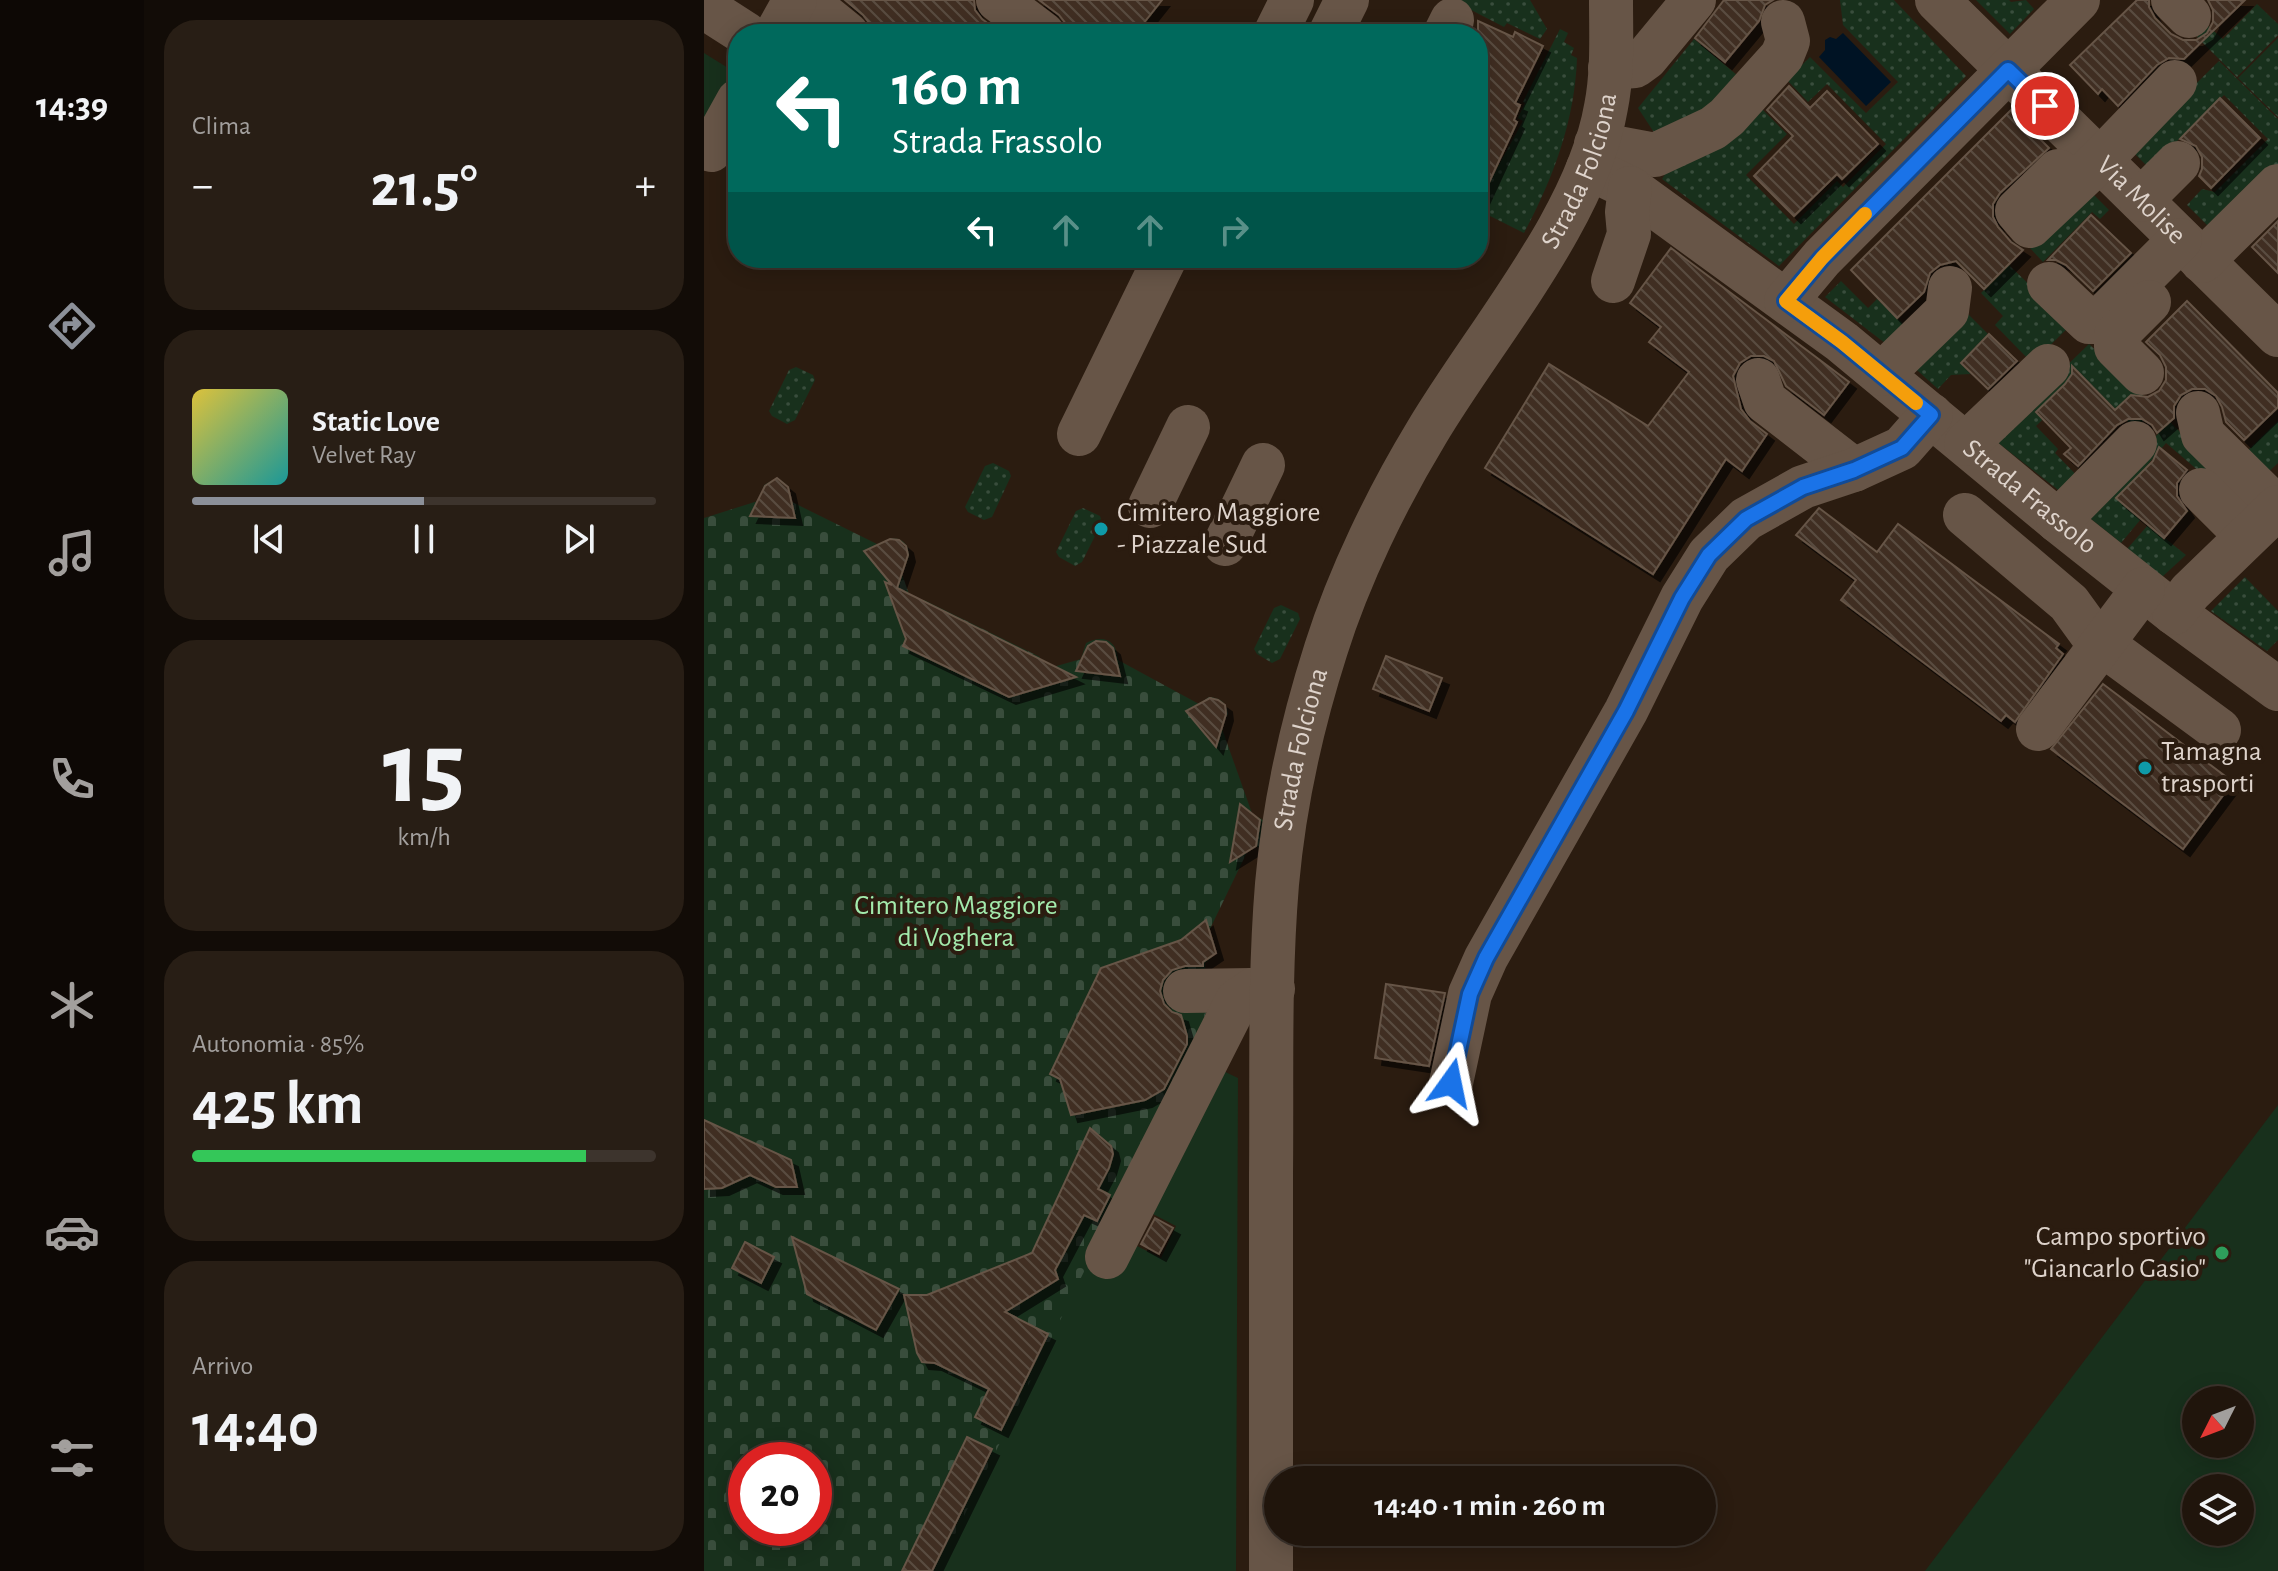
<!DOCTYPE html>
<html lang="it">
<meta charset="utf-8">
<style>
body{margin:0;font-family:"Alegreya Sans",sans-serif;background:#281e15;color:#f1f3f6;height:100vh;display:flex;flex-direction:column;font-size:30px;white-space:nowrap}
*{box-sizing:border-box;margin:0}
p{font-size:26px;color:#a29f9d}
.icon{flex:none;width:44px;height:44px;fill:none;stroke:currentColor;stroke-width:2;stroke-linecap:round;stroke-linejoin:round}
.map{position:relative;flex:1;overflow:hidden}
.details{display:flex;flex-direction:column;gap:20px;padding:20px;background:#120c07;width:560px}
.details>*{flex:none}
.banner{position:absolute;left:24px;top:24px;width:760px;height:244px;border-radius:32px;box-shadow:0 4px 20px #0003,0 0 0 2px #3d342d;background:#00695c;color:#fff;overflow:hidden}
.needle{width:52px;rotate:228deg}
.buttons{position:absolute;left:1478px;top:1386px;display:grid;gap:16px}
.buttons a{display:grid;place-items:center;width:72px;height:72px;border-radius:50%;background:#20150c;box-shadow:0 4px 20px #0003,0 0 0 2px #3d342d;font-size:40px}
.speed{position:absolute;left:24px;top:1442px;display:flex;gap:16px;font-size:40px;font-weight:700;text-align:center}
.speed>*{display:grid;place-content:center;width:104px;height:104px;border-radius:50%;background:#20150c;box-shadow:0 4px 20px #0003,0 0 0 2px #3d342d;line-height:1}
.speed .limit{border:12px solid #d22;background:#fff;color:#111}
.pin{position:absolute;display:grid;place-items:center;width:68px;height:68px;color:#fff;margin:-34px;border:4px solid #fff;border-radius:50%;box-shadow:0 2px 8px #0007}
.me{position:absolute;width:88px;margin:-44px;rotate:12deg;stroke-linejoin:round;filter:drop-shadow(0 0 6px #0008)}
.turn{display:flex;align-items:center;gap:28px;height:168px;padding:0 32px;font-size:36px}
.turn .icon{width:104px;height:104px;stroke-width:2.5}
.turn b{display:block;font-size:56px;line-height:68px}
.lanes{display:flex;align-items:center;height:76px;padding:0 32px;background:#0003;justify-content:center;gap:40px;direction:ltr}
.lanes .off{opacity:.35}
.big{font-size:60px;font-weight:700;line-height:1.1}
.details .widget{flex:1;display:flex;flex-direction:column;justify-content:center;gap:12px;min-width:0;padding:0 28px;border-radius:32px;background:#281e15}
.details .dial{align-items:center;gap:0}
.dial b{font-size:104px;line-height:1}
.song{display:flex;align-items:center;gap:24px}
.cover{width:96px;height:96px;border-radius:12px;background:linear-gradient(135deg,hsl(50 70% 55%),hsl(180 70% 35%))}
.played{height:8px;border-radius:4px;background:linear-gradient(90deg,#8c9099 50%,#3d342d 50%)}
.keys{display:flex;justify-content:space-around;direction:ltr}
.heat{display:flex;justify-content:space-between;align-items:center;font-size:44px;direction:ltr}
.charge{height:12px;border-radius:6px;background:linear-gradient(90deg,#34c759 85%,#3d342d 0)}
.trip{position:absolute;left:560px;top:1466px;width:452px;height:80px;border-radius:40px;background:#20150c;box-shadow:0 4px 20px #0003,0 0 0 2px #3d342d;font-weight:700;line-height:80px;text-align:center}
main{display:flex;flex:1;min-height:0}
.tab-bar{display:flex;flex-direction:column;width:144px;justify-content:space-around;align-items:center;background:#0d0805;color:#a29f9d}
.tab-bar .icon{width:56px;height:56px}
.tab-bar .selected{color:#8c9099}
.tab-bar b{font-size:36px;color:#f1f3f6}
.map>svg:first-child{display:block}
.grass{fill:#18301c;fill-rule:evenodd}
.cemetery{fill:url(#cemetery-stones);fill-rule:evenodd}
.garden{fill:url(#garden-dots)}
.water{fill:#001324}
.building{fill:url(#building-back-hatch);stroke:#665446;stroke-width:2;filter:url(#shadow)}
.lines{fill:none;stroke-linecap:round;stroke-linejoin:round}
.minor{stroke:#675547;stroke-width:44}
.route-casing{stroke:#114b97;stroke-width:20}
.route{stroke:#1a73e8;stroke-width:14}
.slow{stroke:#f59e0b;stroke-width:14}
.culture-dot{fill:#0f9aa8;stroke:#2b1c10;stroke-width:3}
.leisure-dot{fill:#2e9e5b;stroke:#2b1c10;stroke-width:3}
.labels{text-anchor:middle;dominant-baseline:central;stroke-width:8;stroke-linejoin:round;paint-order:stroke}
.street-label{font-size:28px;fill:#ded3cb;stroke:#2b1c10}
.poi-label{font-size:28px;fill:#ded3cb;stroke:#2b1c10;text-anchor:start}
.park-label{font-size:28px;fill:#a3eaac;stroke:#2b1c10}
</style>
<main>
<nav class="tab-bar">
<b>14:39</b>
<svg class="icon selected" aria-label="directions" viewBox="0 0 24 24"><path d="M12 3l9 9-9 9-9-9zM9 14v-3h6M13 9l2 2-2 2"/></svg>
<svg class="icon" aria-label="music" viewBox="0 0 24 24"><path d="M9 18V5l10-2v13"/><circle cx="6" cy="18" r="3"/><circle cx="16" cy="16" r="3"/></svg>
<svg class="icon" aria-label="phone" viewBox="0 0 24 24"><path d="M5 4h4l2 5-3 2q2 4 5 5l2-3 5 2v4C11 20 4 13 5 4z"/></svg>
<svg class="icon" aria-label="climate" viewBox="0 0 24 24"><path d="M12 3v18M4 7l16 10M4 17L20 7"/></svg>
<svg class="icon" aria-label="car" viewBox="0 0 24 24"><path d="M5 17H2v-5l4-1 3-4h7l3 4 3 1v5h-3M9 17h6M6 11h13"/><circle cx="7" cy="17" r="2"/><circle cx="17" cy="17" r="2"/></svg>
<svg class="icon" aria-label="filters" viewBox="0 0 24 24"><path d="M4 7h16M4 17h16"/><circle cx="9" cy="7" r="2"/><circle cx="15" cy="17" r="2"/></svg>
</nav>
<section class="details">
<div class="widget"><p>Clima</p>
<div class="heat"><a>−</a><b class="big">21.5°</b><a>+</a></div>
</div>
<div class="widget">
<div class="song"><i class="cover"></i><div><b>Static Love</b><p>Velvet Ray</p></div></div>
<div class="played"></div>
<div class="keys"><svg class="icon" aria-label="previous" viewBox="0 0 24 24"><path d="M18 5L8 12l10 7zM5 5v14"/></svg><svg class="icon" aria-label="pause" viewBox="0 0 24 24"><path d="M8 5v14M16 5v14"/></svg><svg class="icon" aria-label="next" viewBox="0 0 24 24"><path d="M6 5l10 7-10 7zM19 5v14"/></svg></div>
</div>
<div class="widget dial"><b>15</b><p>km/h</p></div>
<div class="widget"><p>Autonomia · 85%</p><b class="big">425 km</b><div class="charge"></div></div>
<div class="widget"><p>Arrivo</p><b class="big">14:40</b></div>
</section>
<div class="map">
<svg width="1574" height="1571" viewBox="0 0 1574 1571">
<defs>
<pattern id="cemetery-stones" width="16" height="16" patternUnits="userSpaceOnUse" patternTransform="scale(2)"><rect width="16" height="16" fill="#18301c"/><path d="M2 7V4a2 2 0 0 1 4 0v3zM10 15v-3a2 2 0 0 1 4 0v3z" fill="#394d3c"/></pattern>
<pattern id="garden-dots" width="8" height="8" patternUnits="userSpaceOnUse" patternTransform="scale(2)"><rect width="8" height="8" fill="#18301c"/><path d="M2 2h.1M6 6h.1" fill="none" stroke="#394d3c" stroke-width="1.8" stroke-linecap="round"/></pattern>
<pattern id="building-back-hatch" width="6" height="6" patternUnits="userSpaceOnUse" patternTransform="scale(2)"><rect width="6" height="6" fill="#3f2f22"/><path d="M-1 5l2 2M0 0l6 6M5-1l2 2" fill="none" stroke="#5a4c41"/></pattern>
<filter id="shadow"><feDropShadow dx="7" dy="7" stdDeviation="0" flood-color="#0009"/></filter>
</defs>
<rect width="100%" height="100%" fill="#2b1c10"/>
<!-- grass -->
<g class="grass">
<polygon points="0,53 29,71 0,126"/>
<polygon points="513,1068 534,1078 532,1571 231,1571 390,1247 388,1267 410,1277 427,1243 457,1258 472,1226 443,1211"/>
<path d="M 1574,1105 L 1574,1571 L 1221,1571 ZM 1492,1400 L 1536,1400 L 1536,1444 L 1492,1444 ZM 1492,1488 L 1536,1488 L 1536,1532 L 1492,1532 Z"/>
</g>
<!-- cemetery -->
<path class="cemetery" d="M 69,480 L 78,481 L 85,487 L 86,501 L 175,545 C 197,526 217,554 196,568 L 212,615 L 220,600 L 336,657 L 328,673 L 377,659 L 382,643 C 399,634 413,640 414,660 L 495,704 L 505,697 C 517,698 522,702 524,714 L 517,726 L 549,816 L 556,818 L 564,824 L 563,841 L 554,847 L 546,846 L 504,933 C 513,944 513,955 501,963 L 502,1013 L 480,1068 L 233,1571 L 0,1571 L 0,518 L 57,500 L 60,485 ZM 42,1460 L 110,1460 L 110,1528 L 42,1528 Z"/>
<!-- garden -->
<g class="garden">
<polygon points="748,0 826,0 843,29 836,39 803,23 800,27"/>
<polygon points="1136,0 1190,0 1262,76 1075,266 958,179 967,165 1055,106 1083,134 1042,175 1090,224 1133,181 1139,187 1182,144 1123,84 1104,102 1083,80 1106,57 1162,113 1194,82 1139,25"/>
<polygon points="1272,0 1305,0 1307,2 1322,0 1330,9 1306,34"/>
<polygon points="1553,4 1574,24 1574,35 1533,77 1493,37 1504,26 1519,39"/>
<path d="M 856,29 L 864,33 L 860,42 L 870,48 L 867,55 L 873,58 C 871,120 849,179 820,233 L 774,210 L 774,203 L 819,121 L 814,118 L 821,103 L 819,102 Z"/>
<polygon points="1574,38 1574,117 1534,78"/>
<polygon points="990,39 1040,81 1038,88 953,137 934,108"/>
<polygon points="1515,61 1574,119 1574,172 1512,234 1483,205 1498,189 1511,192 1564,139 1520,95 1466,148 1451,174 1426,149"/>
<polygon points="1383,188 1405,210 1396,219 1388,212 1339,262 1325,247"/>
<polygon points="1305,265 1367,325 1328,363 1291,325 1299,316 1277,293"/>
<polygon points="1137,281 1164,308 1173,299 1209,333 1190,350 1121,297"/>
<polygon points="1259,309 1284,334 1256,363 1267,374 1247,375 1234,389 1205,363"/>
<polygon points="1385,344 1452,408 1431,429 1381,379 1332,426 1354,449 1351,453 1382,485 1367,500 1288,438"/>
<polygon points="92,367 109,375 111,380 91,420 83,424 68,416 65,411 85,370"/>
<polygon points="1574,421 1574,463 1556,480 1535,459"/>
<polygon points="1466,422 1541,496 1503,478 1462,443 1414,500 1437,519 1417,543 1377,511"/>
<polygon points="289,463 305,471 307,476 288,517 280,520 264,512 261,507 281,466"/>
<polygon points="379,508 396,516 398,522 378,562 371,566 355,557 352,552 372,511"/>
<polygon points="1444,525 1482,555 1458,577 1423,549"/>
<polygon points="1541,577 1574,611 1574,640 1563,651 1507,611"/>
<polygon points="577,605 594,613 596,619 576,659 568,663 553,654 550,649 570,608"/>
</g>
<!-- water -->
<polygon class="water" points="1139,33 1187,82 1162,106 1115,57 1121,50 1121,40 1126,37 1132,39"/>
<!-- building -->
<g class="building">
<polygon points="141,0 270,0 271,10 278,19 298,34 167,34 166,24 159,15"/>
<polygon points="335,0 458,0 431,34 363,34 362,24 355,15"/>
<polygon points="1020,0 1069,0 1061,5 1055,21 1021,62 991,38"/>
<polygon points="1433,0 1445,0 1445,7 1451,18 1467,34 1479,40 1492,40 1503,33 1509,22 1509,10 1504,0 1541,0 1480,59 1465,58 1453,65 1414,106 1398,89 1394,94 1366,65"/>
<polygon points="774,21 809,37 811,32 839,46 811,103 816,105 810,120 813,122 774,206"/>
<polygon points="1085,86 1106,108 1123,91 1174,144 1138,179 1133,174 1090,216 1050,176 1089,136 1063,110"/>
<polygon points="1516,98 1556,138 1507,188 1495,176 1498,169 1498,157 1492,146 1476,139"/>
<polygon points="1307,110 1345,148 1296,193 1289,204 1289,217 1294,227 1307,242 1319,250 1280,289 1252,261 1236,265 1226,273 1220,292 1193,318 1147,270"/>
<polygon points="1387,215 1427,253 1389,291 1362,265 1352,260 1344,260"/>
<polygon points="1574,221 1574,273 1548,247"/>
<polygon points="967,248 1145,382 1120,415 1082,386 1070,361 1060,356 1047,356 1036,363 1029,376 1037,409 1046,421 1063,434 1038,471 1022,459 949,574 781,468 845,364 944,426 985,372 945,342 957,327 926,303"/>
<polygon points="1483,301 1574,393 1574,407 1540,440 1522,422 1518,407 1512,396 1501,389 1488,389 1477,395 1470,406 1470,418 1453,433 1448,425 1438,419 1424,419 1413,425 1374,466 1360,454 1367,448 1332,412 1361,384 1368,374 1368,366 1411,410 1427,395 1444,397 1455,391 1462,380 1462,367 1456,355 1442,342"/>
<polygon points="1285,334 1313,361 1284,389 1257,363"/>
<polygon points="1455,447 1483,470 1473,483 1473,496 1483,511 1460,538 1412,498 1449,461"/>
<polygon points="73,478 84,487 91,518 46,516 61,486"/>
<polygon points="1115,508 1173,552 1194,524 1355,644 1352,648 1359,654 1311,722 1302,715 1297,721 1137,600 1152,580 1092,535"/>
<polygon points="186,539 195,540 202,546 204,555 193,588 372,677 305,697 199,646 202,639 181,582 188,585 160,551"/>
<polygon points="392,641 402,642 409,648 416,676 372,671 384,646"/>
<polygon points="682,656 738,678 725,711 669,689"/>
<polygon points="1399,684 1529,782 1479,849 1347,749"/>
<polygon points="506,698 514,700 521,705 522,714 512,747 482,711"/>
<polygon points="536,804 556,820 552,846 526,862"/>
<polygon points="502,920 512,953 499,962 499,966 481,966 468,970 459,980 456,991 460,1004 468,1012 477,1015 483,1036 483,1044 460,1089 441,1100 367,1115 356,1079 346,1074 397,968 477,940"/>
<polygon points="682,984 741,993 725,1066 671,1058"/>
<polygon points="0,1120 87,1160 93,1187 72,1187 46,1175 18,1188 0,1189"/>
<polygon points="386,1128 407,1146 409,1154 405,1168 394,1189 406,1195 393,1221 380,1215 351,1270 354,1279 301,1312 344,1334 297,1430 271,1417 285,1389 231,1363 218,1362 213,1353 200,1295 223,1295 328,1253"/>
<polygon points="451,1218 469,1228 455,1254 437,1244"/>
<polygon points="88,1237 195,1289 172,1330 103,1294"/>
<polygon points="41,1242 70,1257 57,1283 28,1268"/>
<polygon points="263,1437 288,1449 228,1571 198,1571"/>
</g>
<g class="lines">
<!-- minor -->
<g class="minor">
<polyline points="101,0 143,34"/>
<polyline points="294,0 339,34"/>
<path id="s1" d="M 1233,0 L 1574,335"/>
<polyline points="1469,0 1485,16"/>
<polyline points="0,7 42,34"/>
<polyline points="72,34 91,0"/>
<polyline points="571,34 588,0"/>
<polyline points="626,34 643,0"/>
<polyline points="741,34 748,20"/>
<polyline points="906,68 931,66 942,58 990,0"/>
<polyline points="892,144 951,155 1009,128 1023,117 1078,56 1084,41 1079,22"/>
<polyline points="7,150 34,101"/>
<path id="s2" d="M 884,168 L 926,188 L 1138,342 L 1354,521 L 1470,613 L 1574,689"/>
<polyline points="1354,171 1313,211 1326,226 1396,160 1471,82"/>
<polyline points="1437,200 1474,163"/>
<polyline points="1498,261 1574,186"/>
<polyline points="909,281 925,234 923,212 926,188"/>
<polyline points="1345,284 1385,322 1394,322 1476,240"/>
<polyline points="1082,301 1118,258 1374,0"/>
<polyline points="1438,373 1412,347 1412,335 1445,302"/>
<polyline points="1178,374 1243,311 1246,288"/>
<polyline points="1054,380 1061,401 1150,470"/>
<polyline points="1494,413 1499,435 1573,508"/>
<polyline points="375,434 461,258"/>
<polyline points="1262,444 1344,366"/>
<polyline points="1497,490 1543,536"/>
<polyline points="446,506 484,427"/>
<polyline points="1261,515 1365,603 1386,632 1398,644 1515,730"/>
<polyline points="1354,521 1431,443"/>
<polyline points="521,544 559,465"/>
<polyline points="1470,613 1486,592 1574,507"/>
<polyline points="1334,729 1439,589"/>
<polyline points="481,991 549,990"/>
<polyline points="747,1083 766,994 782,958 922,711 978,598 1005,555 1042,519 1099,487 1150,470 1198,448 1227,415"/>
<polyline points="403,1257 533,1001 549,990 569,989"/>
<path id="s3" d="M 567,1571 C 567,1439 567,1306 567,1174 C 568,1077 565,980 573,884 C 580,805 598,724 622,649 C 645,576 683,498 723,432 C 780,336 883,218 902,107 C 909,72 907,35 907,0"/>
</g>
</g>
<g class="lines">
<defs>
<polyline id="route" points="747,1083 766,994 782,958 922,711 978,598 1005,555 1042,519 1099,487 1150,470 1198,448 1227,415 1138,342 1082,301 1118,258 1304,70 1341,106"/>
</defs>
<!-- route casing -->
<use href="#route" class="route-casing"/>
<!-- route -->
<use href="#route" class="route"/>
<!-- slow -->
<polyline class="slow" points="1161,214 1118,258 1082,301 1138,342 1212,403"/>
</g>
<!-- markers -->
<g class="culture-dot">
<circle cx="397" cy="529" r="8"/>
<circle cx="1441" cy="768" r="8"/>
</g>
<circle class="leisure-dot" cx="1518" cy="1253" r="8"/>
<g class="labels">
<!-- street labels -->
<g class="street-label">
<text stroke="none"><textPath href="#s3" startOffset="1472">Strada Folciona</textPath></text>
<text stroke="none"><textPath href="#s1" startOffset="286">Via Molise</textPath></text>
<text stroke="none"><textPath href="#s2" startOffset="552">Strada Frassolo</textPath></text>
<text stroke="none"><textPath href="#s3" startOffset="824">Strada Folciona</textPath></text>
</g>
<!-- poi labels -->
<g class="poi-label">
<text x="413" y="513">Cimitero Maggiore<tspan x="413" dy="32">- Piazzale Sud</tspan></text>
<text x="1457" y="752">Tamagna<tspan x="1457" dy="32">trasporti</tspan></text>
<text x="1502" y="1237" text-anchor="end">Campo sportivo<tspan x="1502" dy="32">"Giancarlo Gasio"</tspan></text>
</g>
<!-- park labels -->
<g class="park-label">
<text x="252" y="906">Cimitero Maggiore<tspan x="252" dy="32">di Voghera</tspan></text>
</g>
</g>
</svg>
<div class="buttons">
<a><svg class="needle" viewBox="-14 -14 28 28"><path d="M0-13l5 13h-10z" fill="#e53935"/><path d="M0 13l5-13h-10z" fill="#a29f9d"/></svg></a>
<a><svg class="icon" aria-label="layers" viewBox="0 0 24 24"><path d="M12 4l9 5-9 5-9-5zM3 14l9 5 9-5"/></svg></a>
</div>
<div class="speed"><div class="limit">20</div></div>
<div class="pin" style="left:1341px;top:106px;background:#d93025"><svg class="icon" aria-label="arrive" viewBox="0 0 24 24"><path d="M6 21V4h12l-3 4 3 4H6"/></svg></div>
<svg class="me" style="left:747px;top:1083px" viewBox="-20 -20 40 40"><path d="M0-17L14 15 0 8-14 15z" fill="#1a73e8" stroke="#fff" stroke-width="4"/></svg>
<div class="trip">14:40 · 1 min · 260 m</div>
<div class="banner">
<div class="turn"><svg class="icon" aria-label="left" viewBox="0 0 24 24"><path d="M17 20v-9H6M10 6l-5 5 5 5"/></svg><div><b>160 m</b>Strada Frassolo</div></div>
<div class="lanes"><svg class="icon" aria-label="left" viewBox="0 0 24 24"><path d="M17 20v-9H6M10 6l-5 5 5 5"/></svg><svg class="icon off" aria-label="ahead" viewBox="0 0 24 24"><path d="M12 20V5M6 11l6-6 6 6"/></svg><svg class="icon off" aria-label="ahead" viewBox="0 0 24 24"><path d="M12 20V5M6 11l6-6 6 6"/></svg><svg class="icon off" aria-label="right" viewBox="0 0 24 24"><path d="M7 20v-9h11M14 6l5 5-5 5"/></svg></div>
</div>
</div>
</main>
